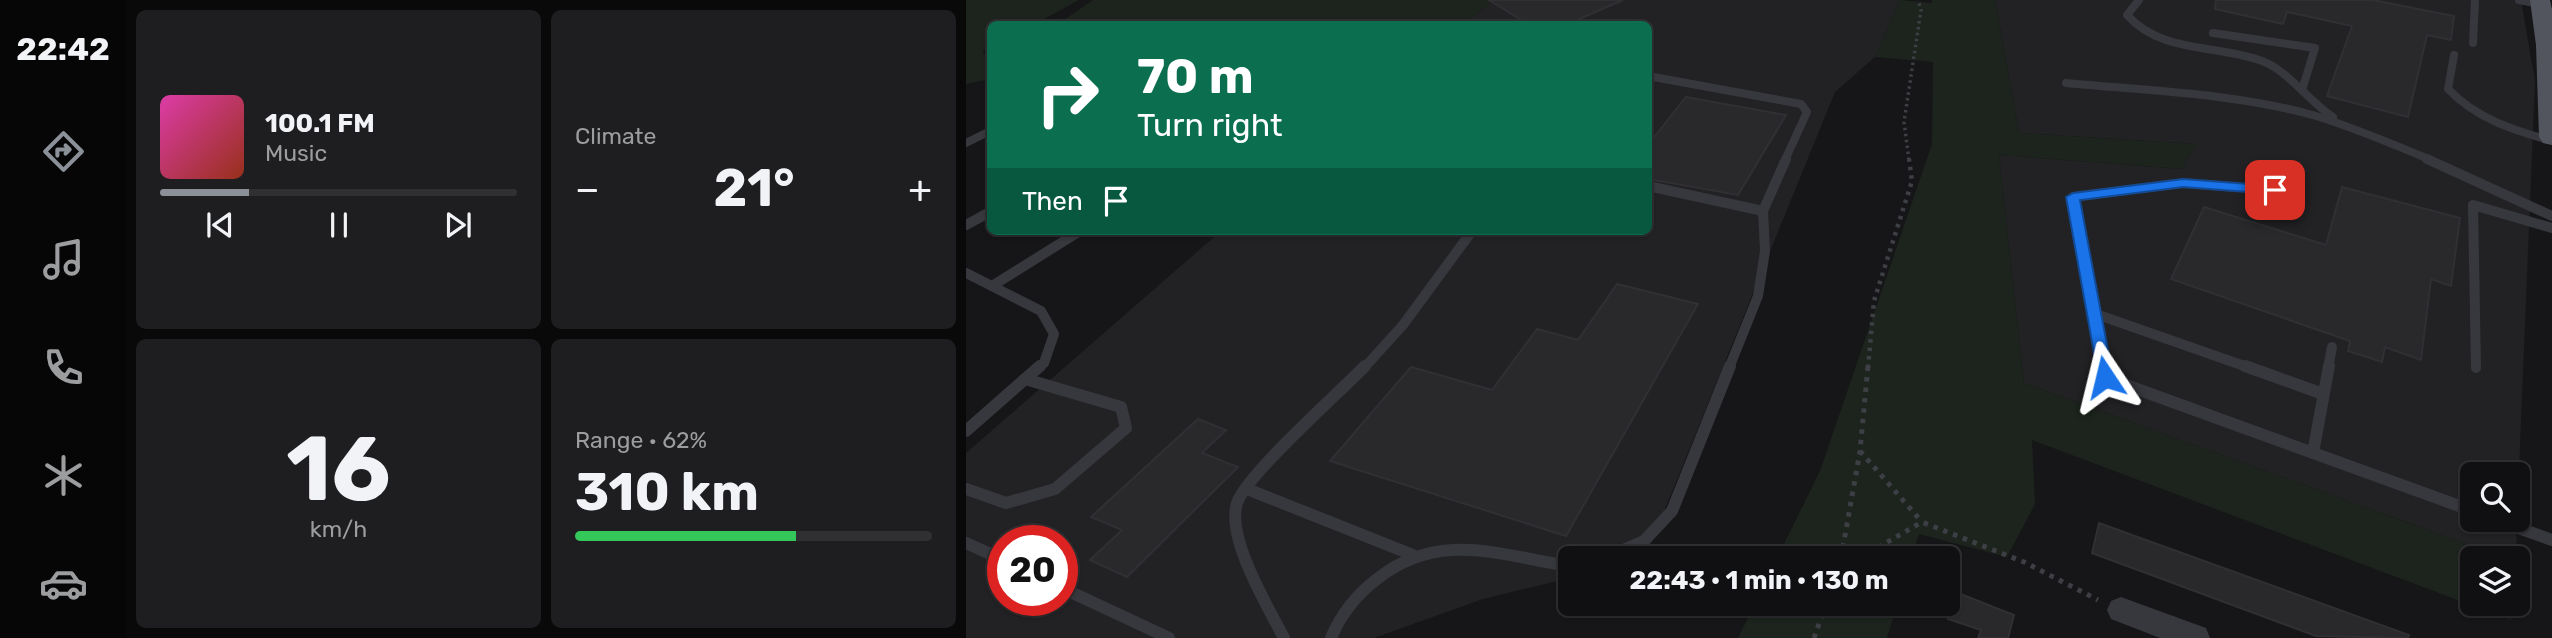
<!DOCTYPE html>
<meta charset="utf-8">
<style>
body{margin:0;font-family:Rubik,sans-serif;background:#1e1e20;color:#f1f3f6;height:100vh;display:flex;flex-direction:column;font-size:26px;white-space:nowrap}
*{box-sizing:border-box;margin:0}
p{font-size:23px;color:#9c9d9f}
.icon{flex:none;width:38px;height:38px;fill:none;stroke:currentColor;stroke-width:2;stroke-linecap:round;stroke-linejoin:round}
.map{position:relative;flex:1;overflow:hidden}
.drawer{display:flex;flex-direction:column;gap:10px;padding:10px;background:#09090a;width:840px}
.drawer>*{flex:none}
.top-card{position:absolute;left:21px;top:21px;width:665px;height:214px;border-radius:10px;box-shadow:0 2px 5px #0004,0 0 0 2px #303032;background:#0b6e4f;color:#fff;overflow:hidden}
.tools{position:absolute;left:1494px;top:462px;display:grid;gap:14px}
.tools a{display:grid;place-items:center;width:70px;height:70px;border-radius:10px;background:#101012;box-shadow:0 2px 5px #0004,0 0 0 2px #303032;font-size:35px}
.speed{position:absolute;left:21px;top:525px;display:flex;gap:14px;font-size:35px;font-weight:700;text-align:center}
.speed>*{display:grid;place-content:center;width:91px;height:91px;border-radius:50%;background:#101012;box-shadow:0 2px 5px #0004,0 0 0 2px #303032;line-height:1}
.speed .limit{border:10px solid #d22;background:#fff;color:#111}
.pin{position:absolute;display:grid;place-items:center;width:60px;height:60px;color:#fff;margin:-30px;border-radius:14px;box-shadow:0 4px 10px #0006}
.me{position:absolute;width:77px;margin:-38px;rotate:350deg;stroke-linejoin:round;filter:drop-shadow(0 0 5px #0008)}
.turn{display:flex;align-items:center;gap:24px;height:147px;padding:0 35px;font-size:32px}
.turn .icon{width:91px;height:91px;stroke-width:2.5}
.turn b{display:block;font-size:49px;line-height:60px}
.then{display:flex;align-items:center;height:66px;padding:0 35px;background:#0003;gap:14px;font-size:26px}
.big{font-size:52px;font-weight:700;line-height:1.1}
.drawer .widget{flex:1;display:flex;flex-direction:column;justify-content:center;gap:10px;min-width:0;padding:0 24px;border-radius:10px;background:#1e1e20}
.drawer .dial{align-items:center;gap:0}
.dial b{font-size:91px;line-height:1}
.song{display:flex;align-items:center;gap:21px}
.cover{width:84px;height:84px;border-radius:10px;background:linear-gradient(135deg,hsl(320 70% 55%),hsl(10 70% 35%))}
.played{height:7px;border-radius:4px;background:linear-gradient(90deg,#8c9099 25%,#303032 25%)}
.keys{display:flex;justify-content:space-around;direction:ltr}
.heat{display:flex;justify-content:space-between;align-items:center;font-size:38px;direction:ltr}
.charge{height:10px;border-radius:5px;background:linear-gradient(90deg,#34c759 62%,#303032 0)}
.drawer .tiles{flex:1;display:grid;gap:10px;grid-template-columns:repeat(2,1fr)}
.trip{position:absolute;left:592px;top:546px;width:402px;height:70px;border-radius:10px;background:#101012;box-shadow:0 2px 5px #0004,0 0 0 2px #303032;font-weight:700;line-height:70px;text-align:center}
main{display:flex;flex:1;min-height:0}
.tab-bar{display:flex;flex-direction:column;width:126px;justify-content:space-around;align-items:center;background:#060607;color:#9c9d9f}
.tab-bar .icon{width:49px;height:49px}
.tab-bar .active{color:#8c9099}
.tab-bar b{font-size:32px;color:#f1f3f6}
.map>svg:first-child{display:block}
.built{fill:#222225;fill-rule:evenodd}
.green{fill:#1c241d}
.building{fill:#29292c;stroke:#303034;stroke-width:2}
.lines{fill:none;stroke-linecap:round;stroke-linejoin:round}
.path-far2{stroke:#3d3f45;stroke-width:3.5;stroke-dasharray:2.5 3.5;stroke-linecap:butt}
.path-far1{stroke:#3d3f45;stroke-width:4.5;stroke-dasharray:3.5 5;stroke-linecap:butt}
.path{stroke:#3d3f45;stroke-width:5;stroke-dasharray:4.5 6;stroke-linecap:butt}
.lane-far2{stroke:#37383e;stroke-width:8}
.lane-far1{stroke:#37383e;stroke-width:10}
.lane{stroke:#37383e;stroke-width:12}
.street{fill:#37383e;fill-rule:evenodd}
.primary{fill:#52555d;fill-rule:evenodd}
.route{fill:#1a73e8;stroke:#114b97;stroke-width:2}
</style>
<main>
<nav class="tab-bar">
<b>22:42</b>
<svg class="icon active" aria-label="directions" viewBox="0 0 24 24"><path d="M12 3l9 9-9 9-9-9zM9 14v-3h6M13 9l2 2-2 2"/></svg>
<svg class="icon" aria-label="music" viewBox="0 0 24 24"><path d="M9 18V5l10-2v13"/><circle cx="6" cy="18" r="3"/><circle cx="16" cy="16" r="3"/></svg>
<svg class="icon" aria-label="phone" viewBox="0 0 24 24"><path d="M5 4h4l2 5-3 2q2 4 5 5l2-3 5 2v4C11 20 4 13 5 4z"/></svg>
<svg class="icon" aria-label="climate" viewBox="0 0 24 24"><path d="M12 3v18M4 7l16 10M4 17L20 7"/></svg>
<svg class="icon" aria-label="car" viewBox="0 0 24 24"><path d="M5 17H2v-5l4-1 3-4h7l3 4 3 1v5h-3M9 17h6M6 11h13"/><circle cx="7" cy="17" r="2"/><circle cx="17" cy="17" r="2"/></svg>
</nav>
<section class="drawer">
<div class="tiles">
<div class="widget">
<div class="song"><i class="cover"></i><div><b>100.1 FM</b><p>Music</p></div></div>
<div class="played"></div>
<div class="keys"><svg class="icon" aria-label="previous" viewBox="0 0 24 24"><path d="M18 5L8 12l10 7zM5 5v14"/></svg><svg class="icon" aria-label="pause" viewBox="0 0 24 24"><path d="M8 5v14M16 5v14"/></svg><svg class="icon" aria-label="next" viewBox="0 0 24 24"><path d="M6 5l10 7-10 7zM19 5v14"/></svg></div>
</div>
<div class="widget"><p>Climate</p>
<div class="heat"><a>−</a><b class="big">21°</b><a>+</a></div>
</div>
<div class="widget dial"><b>16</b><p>km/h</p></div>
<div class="widget"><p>Range · 62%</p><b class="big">310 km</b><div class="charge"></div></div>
</div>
</section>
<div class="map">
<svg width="1586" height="638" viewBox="0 0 1586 638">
<rect width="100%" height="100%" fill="#161618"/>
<!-- built -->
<g class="built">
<path d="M 528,0 L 934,0 L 909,57 L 869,92 L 679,558 L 604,558 L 604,578 L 517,599 L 408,638 L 0,638 L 0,453 L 255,231 L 682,231 L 682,24 L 498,24 ZM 37,541 L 96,541 L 96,600 L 37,600 Z"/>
<polygon points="1029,0 1555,0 1569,81 1552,493 1552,474 1507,474 1507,520 1551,520 1550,558 1539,558 1058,383 1033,155 1216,169 1230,144 1053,133"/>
</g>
<!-- green -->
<g class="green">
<polygon points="0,0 113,0 69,24 24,24 24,46 17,51 21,62 24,62 24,79 0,84"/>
<polygon points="127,0 528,0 498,24 92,24"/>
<polygon points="934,0 966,3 966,0 1029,0 1053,133 1230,144 1216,169 1033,155 1058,383 1539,558 1507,558 1507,604 1547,604 1545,620 1066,440 1069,504 1041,557 953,534 945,558 811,558 854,471 966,144 967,62 909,57"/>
<polygon points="789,604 931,604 921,638 772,638"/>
</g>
<!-- building -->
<g class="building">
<polygon points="523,0 657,0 611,20 586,24 557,21"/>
<polygon points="1250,0 1407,0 1488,16 1485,40 1461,35 1442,117 1361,96 1386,26 1321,12 1317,24 1249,9"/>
<polygon points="720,97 820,115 772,195 682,179 682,145"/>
<polygon points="1376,187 1494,218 1485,286 1465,279 1455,360 1419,347 1416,362 1382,351 1384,341 1205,279 1238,207 1360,245"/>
<polygon points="651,284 732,304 600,536 364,461 445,367 526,390 571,329 612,340"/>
<polygon points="232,419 260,430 236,453 272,467 161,577 124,560 156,530 125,517"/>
<polygon points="1133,523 1443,635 1442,638 1350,636 1126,553"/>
<polygon points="982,589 1048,615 1042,638 1012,638 1015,630 982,619"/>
</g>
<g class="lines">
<!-- path-far2 -->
<polyline class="path-far2" points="943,160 938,122 955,10 952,0"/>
<!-- path-far1 -->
<polyline class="path-far1" points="902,368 908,301 946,181 943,159"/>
<!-- path -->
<g class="path">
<polyline points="894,451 956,522"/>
<polyline points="875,558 894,451 902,366"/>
<polyline points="894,558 956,522 1058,562 1132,600"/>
<polyline points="848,638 860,604"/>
</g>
<!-- lane-far2 -->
<g class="lane-far2">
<path d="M 1173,0 L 1161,15 C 1196,54 1250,44 1296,61 C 1323,71 1342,101 1367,117"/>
<polyline points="1553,0 1574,4"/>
<polyline points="1247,33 1349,48 1336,90"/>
<polyline points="1507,43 1509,0"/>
<path d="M 1488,55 L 1482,89 C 1511,119 1547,130 1586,141"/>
<polyline points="682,76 835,104 841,112 819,160"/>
<path d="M 1100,83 C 1183,91 1269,93 1350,116 C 1389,128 1427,144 1465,160"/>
<polyline points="0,143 24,131"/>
</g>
<!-- lane-far1 -->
<g class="lane-far1">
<polyline points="1461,159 1586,216"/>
<polyline points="682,186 797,211"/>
<polyline points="0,225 24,212"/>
<polyline points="0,273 75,311 88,334 78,363 72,368"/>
<polyline points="26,286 114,231"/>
<polyline points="1127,313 1284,368"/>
<polyline points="398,368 437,325 506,231"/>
<polyline points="763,368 792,296 799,251 797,211 820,159"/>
<polyline points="1136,368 1107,197 1217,183 1331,192"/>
<polyline points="1362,368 1366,347"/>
<polyline points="1510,368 1507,205 1586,228"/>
</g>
<!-- lane -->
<g class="lane">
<polyline points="1136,366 1138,377 1507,511"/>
<polyline points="1279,366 1357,394"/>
<polyline points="0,431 74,366"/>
<polyline points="1347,453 1363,366"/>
<polyline points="0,489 40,503 89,489 160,428 155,407 59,379"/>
<polyline points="281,489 447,555"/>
<polyline points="1530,520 1586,540"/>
<polyline points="0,543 37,560"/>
<polyline points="639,558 678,541 706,511 764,366"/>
<polyline points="96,588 203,638"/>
<path d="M 318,638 C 302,607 260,538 271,503 C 280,475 374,392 399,366"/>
<path d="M 365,638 C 375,614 390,595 411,579 C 469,533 524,552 591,564 L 604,563"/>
</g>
<!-- street -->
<polygon class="street" points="1155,597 1240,628 1244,638 1194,638 1145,619 1141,610 1145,601"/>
<!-- primary -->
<polygon class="primary" points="1564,0 1584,0 1586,9 1586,145 1577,143 1573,137 1570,45"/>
</g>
<!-- route -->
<polygon class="route" points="1217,179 1309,186 1315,190 1309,194 1217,187 1114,200 1147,377 1139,383 1133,381 1100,197 1107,193"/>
</svg>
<div class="tools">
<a><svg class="icon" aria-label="search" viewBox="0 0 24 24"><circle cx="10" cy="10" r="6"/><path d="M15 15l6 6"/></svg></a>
<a><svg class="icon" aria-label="layers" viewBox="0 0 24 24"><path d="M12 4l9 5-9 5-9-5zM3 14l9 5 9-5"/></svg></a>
</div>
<div class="speed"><div class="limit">20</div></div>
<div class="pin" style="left:1309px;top:190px;background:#d93025"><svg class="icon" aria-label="arrive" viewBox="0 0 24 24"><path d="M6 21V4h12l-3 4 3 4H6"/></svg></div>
<svg class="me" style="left:1139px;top:377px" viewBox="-20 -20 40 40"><path d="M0-17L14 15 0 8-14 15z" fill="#1a73e8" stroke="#fff" stroke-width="4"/></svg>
<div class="trip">22:43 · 1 min · 130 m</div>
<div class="top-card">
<div class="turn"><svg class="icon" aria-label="right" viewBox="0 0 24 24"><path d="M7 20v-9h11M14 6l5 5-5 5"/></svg><div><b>70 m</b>Turn right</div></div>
<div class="then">Then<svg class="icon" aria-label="arrive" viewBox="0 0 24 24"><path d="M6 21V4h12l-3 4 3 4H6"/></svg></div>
</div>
</div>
</main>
